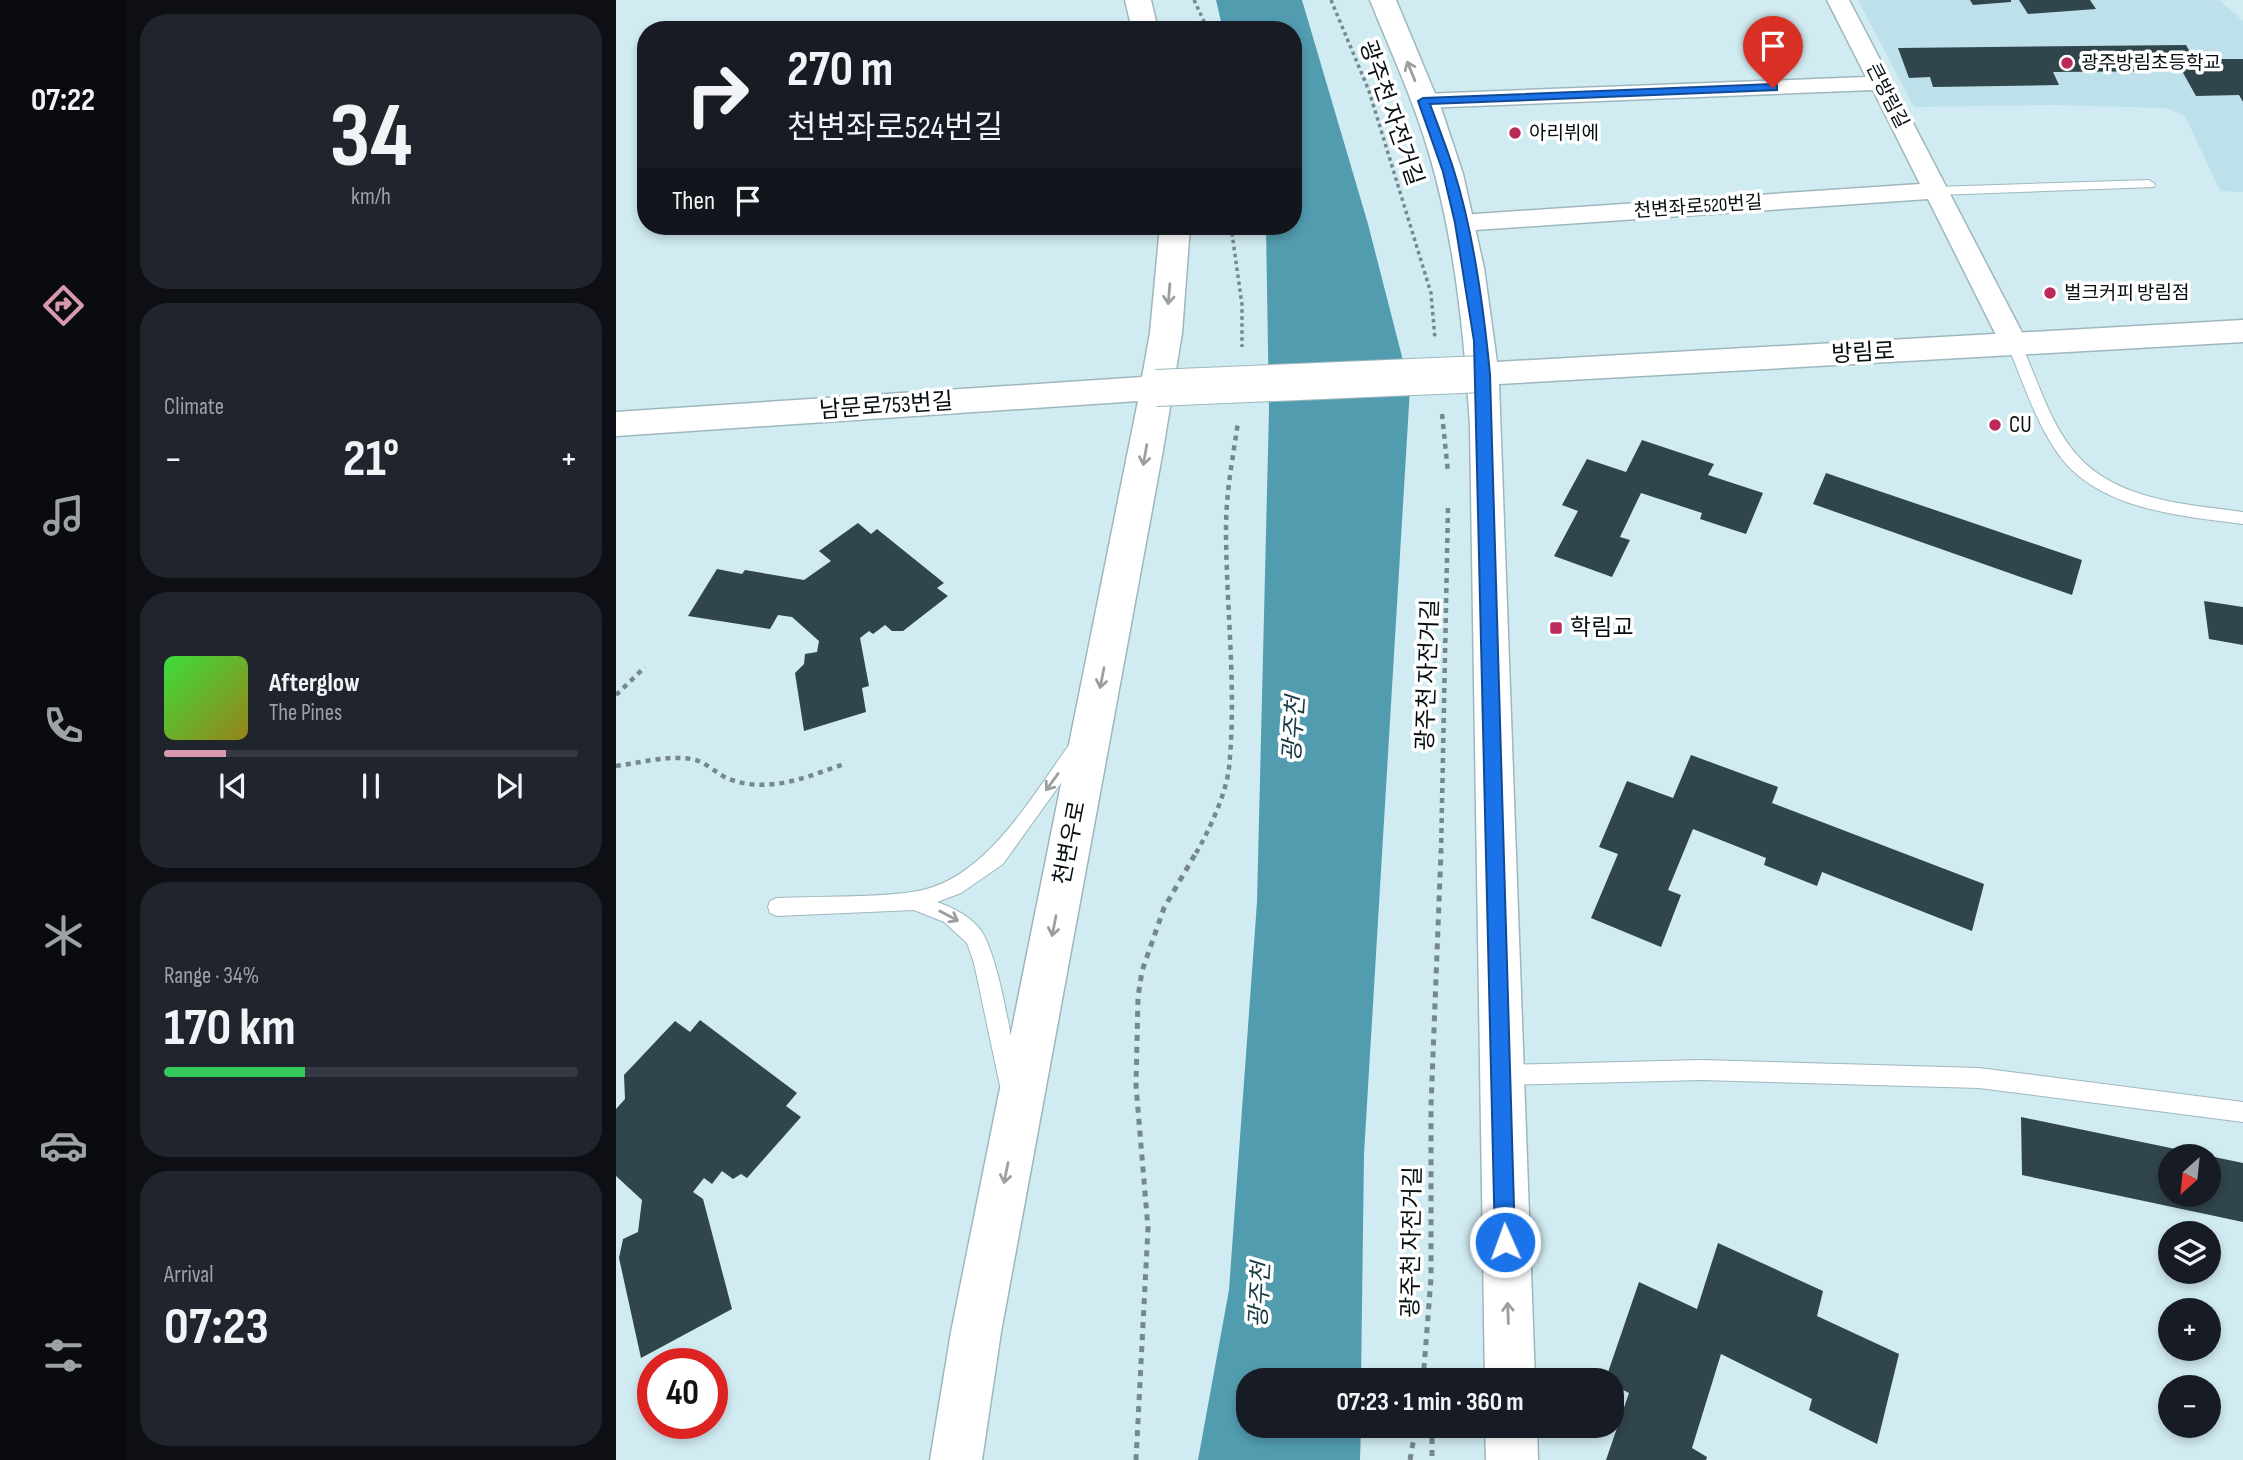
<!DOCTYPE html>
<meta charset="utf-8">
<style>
body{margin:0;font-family:"Sofia Sans Condensed","Noto Sans KR",sans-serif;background:#20242c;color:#f1f3f6;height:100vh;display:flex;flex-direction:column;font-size:26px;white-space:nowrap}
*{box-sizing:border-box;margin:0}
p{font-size:23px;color:#9ea1a6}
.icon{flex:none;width:38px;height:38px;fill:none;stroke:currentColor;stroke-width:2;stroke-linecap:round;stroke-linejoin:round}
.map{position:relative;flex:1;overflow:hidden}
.sheet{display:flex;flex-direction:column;gap:14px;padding:14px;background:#0d0f14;width:490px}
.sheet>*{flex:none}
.banner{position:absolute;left:21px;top:21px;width:665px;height:214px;border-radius:28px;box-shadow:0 4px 10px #0003;background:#171b24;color:#f1f3f6;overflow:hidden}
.needle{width:46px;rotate:207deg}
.fabs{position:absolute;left:1542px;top:1144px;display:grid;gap:14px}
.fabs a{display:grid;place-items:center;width:63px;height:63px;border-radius:50%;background:#171b24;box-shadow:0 4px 10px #0003;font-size:35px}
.speed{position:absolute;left:21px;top:1348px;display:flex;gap:14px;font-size:35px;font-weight:700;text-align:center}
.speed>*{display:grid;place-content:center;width:91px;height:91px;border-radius:50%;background:#171b24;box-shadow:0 4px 10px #0003;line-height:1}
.speed .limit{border:10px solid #d22;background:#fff;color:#111}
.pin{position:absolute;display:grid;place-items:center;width:60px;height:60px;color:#fff;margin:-72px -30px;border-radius:50% 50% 50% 0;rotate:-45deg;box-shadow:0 0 7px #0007}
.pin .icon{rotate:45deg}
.me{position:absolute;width:77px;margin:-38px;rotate:358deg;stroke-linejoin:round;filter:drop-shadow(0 0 5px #0008)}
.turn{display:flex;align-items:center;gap:24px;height:147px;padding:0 35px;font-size:32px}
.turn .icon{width:91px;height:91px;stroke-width:2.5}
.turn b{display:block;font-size:49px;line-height:60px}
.then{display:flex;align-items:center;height:66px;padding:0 35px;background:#0003;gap:14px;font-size:26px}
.big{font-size:52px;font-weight:700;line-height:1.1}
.sheet .card{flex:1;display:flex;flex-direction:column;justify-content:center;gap:10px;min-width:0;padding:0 24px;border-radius:28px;background:#20242c}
.sheet .dial{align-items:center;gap:0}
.dial b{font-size:91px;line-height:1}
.song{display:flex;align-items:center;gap:21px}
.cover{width:84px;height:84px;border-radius:10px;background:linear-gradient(135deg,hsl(120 70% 55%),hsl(50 70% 35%))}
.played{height:7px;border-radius:4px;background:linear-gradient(90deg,#d899af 15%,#363941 15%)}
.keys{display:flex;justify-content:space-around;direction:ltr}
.heat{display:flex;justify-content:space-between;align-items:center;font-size:38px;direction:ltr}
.charge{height:10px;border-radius:5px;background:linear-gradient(90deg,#34c759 34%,#363941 0)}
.trip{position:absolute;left:620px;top:1368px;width:388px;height:70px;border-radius:28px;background:#171b24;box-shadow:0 4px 10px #0003;font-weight:700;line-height:70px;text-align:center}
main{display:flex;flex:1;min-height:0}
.menu{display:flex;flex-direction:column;width:126px;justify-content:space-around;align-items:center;background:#090b0e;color:#9ea1a6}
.menu .icon{width:49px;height:49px}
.menu .selected{color:#d899af}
.menu b{font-size:32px;color:#f1f3f6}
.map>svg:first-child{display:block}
.built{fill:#bde0ea}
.water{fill:#529caf}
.building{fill:#30464c;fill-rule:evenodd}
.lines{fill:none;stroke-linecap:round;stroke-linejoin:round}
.service-casing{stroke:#9eb7bf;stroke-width:2}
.minor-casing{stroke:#9eb7bf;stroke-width:3}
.tertiary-casing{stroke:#9eb7bf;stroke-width:3}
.path-far2{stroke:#76888d;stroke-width:3.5;stroke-dasharray:3.5 3.5;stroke-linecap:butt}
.path-far1{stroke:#76888d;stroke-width:4.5;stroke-dasharray:5 5;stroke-linecap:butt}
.path{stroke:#76888d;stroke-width:5;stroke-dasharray:6 6;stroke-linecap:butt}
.service{fill:#fff;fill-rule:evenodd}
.minor{fill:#fff;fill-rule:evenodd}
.tertiary{fill:#fff;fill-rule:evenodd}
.tertiary-bridge-far1-casing{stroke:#9eb7bf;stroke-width:30;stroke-linecap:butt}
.tertiary-bridge-casing{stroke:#9eb7bf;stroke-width:38;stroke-linecap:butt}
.tertiary-bridge-far1{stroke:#fff;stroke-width:28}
.tertiary-bridge{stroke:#fff;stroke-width:36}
.oneway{stroke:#9c9fa0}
.route{fill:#1a73e8;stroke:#114b97;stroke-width:2}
.poi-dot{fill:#ba2b59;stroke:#fff;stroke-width:2.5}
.labels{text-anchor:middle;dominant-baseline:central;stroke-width:7;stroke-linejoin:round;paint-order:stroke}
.far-poi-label{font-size:19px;fill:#070f12;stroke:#fff;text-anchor:start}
.far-street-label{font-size:19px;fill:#070f12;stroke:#fff}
.street-label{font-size:23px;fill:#070f12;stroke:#fff}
.poi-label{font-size:23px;fill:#070f12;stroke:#fff;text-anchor:start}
.water-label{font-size:24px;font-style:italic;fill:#193c45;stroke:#fff}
</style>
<main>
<nav class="menu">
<b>07:22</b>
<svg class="icon selected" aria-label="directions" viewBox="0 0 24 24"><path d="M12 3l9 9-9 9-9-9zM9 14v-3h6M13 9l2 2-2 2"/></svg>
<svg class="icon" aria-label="music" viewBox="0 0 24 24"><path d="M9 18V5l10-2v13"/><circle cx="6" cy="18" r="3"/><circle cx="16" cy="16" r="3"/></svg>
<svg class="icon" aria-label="phone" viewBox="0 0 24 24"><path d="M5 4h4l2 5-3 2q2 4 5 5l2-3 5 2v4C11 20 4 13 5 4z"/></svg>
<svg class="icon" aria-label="climate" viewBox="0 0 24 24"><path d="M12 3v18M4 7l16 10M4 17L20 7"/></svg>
<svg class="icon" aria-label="car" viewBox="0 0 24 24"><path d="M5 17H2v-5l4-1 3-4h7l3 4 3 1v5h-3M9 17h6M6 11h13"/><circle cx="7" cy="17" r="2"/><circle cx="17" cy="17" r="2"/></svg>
<svg class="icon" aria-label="filters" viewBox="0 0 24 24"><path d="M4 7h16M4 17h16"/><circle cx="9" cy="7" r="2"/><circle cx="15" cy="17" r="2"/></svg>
</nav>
<section class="sheet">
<div class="card dial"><b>34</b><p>km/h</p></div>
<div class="card"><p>Climate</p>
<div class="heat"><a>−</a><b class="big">21°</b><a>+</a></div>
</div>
<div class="card">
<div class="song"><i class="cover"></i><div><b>Afterglow</b><p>The Pines</p></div></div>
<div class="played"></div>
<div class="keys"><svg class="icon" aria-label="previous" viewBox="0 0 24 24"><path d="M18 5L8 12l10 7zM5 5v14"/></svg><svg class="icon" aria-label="pause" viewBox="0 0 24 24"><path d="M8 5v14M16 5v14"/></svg><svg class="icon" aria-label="next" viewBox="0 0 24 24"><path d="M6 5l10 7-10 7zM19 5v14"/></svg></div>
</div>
<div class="card"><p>Range · 34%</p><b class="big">170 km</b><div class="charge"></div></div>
<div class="card"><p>Arrival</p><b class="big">07:23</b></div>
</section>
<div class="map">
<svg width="1627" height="1460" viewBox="0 0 1627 1460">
<rect width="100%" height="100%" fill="#d1ebf2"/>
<!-- built -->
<polygon class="built" points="1242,0 1603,0 1627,21 1627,192 1604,191 1569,116 1549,108 1439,105 1298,107"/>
<!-- water -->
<polygon class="water" points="600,0 686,0 752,224 794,388 748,1154 745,1381 632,1381 632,1426 745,1426 744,1460 582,1460 613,1290 641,902 653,410 650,226 677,226 677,30 607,30"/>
<!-- building -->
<g class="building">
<polygon points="1354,0 1395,0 1395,2 1357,5"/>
<polygon points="1403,0 1474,0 1480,9 1412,14"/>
<polygon points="1570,45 1578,59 1627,59 1627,102 1623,95 1580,96 1566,71 1437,72 1443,85 1317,87 1314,77 1293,78 1282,48"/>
<polygon points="1026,440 1098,464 1092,475 1147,493 1130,534 1084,519 1086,513 1025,493 1004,537 1014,540 996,577 938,556 962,511 946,505 971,459 1010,472"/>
<polygon points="1210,473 1466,560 1456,595 1197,504"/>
<polygon points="242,523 255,534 261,529 328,583 321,588 332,596 287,631 276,631 269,625 257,634 253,631 244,638 253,686 246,688 250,712 188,731 179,673 188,664 189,654 201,652 203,641 176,617 162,615 154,629 72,616 101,569 126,574 129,570 188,580 215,561 203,551"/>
<polygon points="1588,601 1627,607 1627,645 1593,639"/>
<polygon points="1075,755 1162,787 1156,803 1368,884 1356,931 1206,872 1201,886 1148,865 1150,858 1077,829 1052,890 1065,895 1045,947 975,918 1002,854 983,847 1011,781 1057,798"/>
<polygon points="84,1020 181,1093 170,1106 185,1117 131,1178 125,1174 117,1179 106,1171 96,1184 88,1178 77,1192 87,1199 116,1309 25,1358 3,1258 7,1239 22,1232 26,1200 0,1176 0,1109 9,1099 8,1075 59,1021 74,1032"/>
<path d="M 1405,1117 L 1627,1163 L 1627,1222 L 1406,1175 ZM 1554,1157 L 1592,1157 L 1592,1195 L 1554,1195 Z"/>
<polygon points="1102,1243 1207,1291 1201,1316 1283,1354 1261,1444 1193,1410 1196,1399 1105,1354 1076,1448 1091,1457 1090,1460 990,1460 1013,1393 996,1384 996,1381 989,1381 1023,1282 1081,1309"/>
</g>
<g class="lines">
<defs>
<g id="service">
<polygon points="1533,180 1539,184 1538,187 1320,195 1313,191 1320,187"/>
<path d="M 1398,339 L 1405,344 C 1422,380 1434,425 1461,455 C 1501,501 1571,504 1627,512 L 1627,524 C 1568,516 1494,511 1451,465 C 1422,432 1408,383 1391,344 Z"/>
<path d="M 462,738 L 468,741 L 471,746 L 468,751 L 387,864 L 345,893 L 321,902 C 338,908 356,917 366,932 C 385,964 396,1047 404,1086 L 401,1093 L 394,1096 L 387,1093 L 384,1086 L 358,963 L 351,943 L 328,922 L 298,910 L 161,916 L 154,913 L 152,907 L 154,901 L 161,898 C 205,896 252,898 296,892 C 369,883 416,795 456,741 Z"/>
<polygon points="1086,1060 1363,1068 1627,1102 1627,1122 1363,1088 1086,1080 884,1085 877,1082 874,1075 877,1068 884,1065"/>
</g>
<polygon id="minor" points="1211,0 1233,0 1412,344 1408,351 1398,353 1388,351 1312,199 845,231 836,229 832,223 836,217 845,215 1304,184 1257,90 807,108 799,106 795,101 799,96 807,94 1250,77"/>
<g id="tertiary">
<polygon points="509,0 535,0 542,30 516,30"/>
<path d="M 754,0 L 780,0 L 825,108 L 847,174 L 868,268 L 881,362 L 1627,320 L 1627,342 L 883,384 L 919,1381 L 869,1381 L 854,426 C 848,333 839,239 812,150 C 797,99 774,50 754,0 Z"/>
<polygon points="544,226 574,226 566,333 547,450 385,1332 366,1460 314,1460 335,1332 522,401 0,436 0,412 526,377 534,333"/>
<polygon points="869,1426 921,1426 922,1460 870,1460"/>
</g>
</defs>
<!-- service casing -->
<use href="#service" class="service-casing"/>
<!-- minor casing -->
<use href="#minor" class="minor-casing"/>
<!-- tertiary casing -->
<use href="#tertiary" class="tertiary-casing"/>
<!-- path-far2 -->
<g class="path-far2">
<polyline points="578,0 592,30"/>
<polyline points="715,0 753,91 815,293 819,339"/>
<polyline points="615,226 626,305 626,347"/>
</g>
<!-- path-far1 -->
<g class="path-far1">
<polyline points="826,414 832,472"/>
<polyline points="0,695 29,667"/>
<path d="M 0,766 C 24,763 50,755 75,759 C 90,761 100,774 113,779 C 152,794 191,777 228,764"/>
<path d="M 580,853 C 593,831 610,794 613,768 C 621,688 610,608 610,528 C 610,492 617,457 622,422"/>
<polyline points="825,853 832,508"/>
</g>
<!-- path -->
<g class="path">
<polyline points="807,1381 815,1278 815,1106 825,851"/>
<polyline points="816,1426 816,1460"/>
<polyline points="520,1460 532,1228 520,1086 522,997 526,971 548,908 581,851"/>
<polyline points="794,1460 800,1426"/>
</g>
<!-- service -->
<use href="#service" class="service"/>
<!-- minor -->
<use href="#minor" class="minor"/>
<!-- tertiary -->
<use href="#tertiary" class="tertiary"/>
<defs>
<polyline id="tertiary-bridge-far1" points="833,375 867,374"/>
<polyline id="tertiary-bridge" points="540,388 867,374"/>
</defs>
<!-- tertiary-bridge-far1 casing -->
<use href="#tertiary-bridge-far1" class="tertiary-bridge-far1-casing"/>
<!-- tertiary-bridge casing -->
<use href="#tertiary-bridge" class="tertiary-bridge-casing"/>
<!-- tertiary-bridge-far1 -->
<use href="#tertiary-bridge-far1" class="tertiary-bridge-far1"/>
<!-- tertiary-bridge -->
<use href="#tertiary-bridge" class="tertiary-bridge"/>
</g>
<!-- one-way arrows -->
<defs><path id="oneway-shaft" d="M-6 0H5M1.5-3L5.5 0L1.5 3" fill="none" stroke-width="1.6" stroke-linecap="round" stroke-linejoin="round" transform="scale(1.75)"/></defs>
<g class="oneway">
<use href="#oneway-shaft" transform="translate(795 71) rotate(-112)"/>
<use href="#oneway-shaft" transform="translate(553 294) rotate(95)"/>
<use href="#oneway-shaft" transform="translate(529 455) rotate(100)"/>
<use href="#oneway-shaft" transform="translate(486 678) rotate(101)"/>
<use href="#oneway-shaft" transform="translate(436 782) rotate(126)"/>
<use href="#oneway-shaft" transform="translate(333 916) rotate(28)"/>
<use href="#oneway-shaft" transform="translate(438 926) rotate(101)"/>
<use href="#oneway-shaft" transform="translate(390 1173) rotate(101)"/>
<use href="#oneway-shaft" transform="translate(892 1313) rotate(-92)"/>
</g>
<!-- route -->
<path class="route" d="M 1157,84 L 1161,85 L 1161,90 L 814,104 C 822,126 831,148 838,171 C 857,230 868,312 874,374 L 899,1242 L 896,1249 L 889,1252 L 882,1249 L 879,1242 L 858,341 L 839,223 L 827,172 L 802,101 L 807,98 Z"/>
<!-- markers -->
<g class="poi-dot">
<circle cx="1451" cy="63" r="7"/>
<circle cx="899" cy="133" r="7"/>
<circle cx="1434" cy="293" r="7"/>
<circle cx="1379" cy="425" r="7"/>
<rect x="933" y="621" width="14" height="14" rx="3.5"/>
</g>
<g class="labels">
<!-- far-poi labels -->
<g class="far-poi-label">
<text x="1465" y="63">광주방림초등학교</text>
<text x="913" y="133">아리뷔에</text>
<text x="1448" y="293">벌크커피 방림점</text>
</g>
<!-- far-street labels -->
<g class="far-street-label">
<text transform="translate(1271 96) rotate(63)">큰방림길</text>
<text transform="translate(1082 207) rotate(-4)">천변좌로520번길</text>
</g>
<!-- street labels -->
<g class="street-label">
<text transform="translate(775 113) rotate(71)">광주천 자전거길</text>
<text transform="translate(1247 353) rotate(-3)">방림로</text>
<text transform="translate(270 406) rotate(-4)">남문로753번길</text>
<text transform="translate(812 675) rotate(-88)">광주천 자전거길</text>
<text transform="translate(454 843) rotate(-79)">천변우로</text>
<text transform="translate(796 1242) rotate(-89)">광주천 자전거길</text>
</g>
<!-- poi labels -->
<g class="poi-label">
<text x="1393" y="425">CU</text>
<text x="954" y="628">학림교</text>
</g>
<!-- water labels -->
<g class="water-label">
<text transform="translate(678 729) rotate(-86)">광주천</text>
<text transform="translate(644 1295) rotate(-87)">광주천</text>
</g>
</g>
</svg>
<div class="fabs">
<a><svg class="needle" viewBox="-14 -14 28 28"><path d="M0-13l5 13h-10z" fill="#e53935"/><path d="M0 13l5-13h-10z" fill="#9ea1a6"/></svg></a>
<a><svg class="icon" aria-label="layers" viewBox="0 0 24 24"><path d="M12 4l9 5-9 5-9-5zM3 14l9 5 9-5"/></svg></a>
<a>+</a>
<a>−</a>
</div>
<div class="speed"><div class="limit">40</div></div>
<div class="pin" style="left:1157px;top:88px;background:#d93025"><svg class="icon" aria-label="arrive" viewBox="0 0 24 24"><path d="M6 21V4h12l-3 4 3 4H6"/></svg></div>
<svg class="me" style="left:889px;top:1242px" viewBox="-20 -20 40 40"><circle r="17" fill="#1a73e8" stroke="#fff" stroke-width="3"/><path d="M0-11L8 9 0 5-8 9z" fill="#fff"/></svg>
<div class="trip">07:23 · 1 min · 360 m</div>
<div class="banner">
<div class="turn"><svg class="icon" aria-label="right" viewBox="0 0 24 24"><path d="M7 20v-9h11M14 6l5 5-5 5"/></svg><div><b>270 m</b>천변좌로524번길</div></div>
<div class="then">Then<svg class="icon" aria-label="arrive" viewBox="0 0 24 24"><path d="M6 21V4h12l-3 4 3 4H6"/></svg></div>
</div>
</div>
</main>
